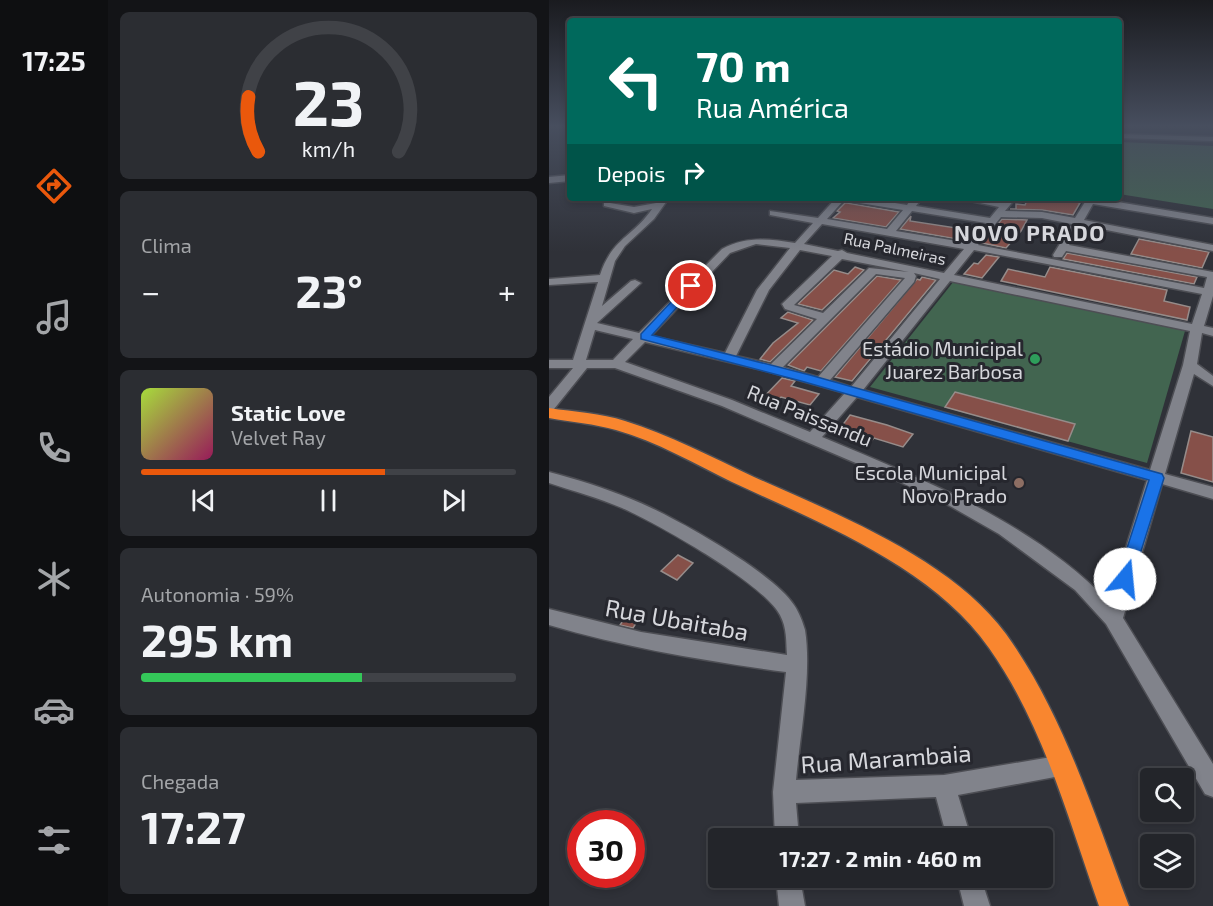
<!DOCTYPE html>
<html lang="pt">
<meta charset="utf-8">
<style>
body{margin:0;font-family:"Exo 2",sans-serif;background:#2b2d32;color:#f1f3f6;height:100vh;display:flex;flex-direction:column;font-size:22px;white-space:nowrap}
*{box-sizing:border-box;margin:0}
p{font-size:20px;color:#a3a5a8}
.icon{flex:none;width:33px;height:33px;fill:none;stroke:currentColor;stroke-width:2;stroke-linecap:round;stroke-linejoin:round}
.map{position:relative;flex:1;overflow:hidden}
.panel{display:flex;flex-direction:column;gap:12px;padding:12px;background:#131417;width:441px}
.panel>*{flex:none}
.top-card{position:absolute;left:18px;top:18px;width:555px;height:183px;border-radius:6px;box-shadow:0 3px 9px #0003,0 0 0 2px #404247;background:#00695c;color:#fff;overflow:hidden}
.controls{position:absolute;left:591px;top:768px;display:grid;gap:12px}
.controls a{display:grid;place-items:center;width:54px;height:54px;border-radius:6px;background:#23252a;box-shadow:0 3px 9px #0003,0 0 0 2px #404247;font-size:30px}
.speed{position:absolute;left:18px;top:810px;display:flex;gap:12px;font-size:30px;font-weight:700;text-align:center}
.speed>*{display:grid;place-content:center;width:78px;height:78px;border-radius:50%;background:#23252a;box-shadow:0 3px 9px #0003,0 0 0 2px #404247;line-height:1}
.speed .limit{border:9px solid #d22;background:#fff;color:#111}
.pin{position:absolute;display:grid;place-items:center;width:51px;height:51px;color:#fff;margin:-26px;border:3px solid #fff;border-radius:50%;box-shadow:0 2px 6px #0007}
.me{position:absolute;width:66px;margin:-33px;rotate:17deg;stroke-linejoin:round;filter:drop-shadow(0 0 4px #0008)}
.turn{display:flex;align-items:center;gap:21px;height:126px;padding:0 30px;font-size:27px}
.turn .icon{width:78px;height:78px;stroke-width:2.5}
.turn b{display:block;font-size:42px;line-height:51px}
.then{display:flex;align-items:center;height:57px;padding:0 30px;background:#0003;gap:12px;font-size:22px}
.big{font-size:45px;font-weight:700;line-height:1.1}
.panel .tile{flex:1;display:flex;flex-direction:column;justify-content:center;gap:9px;min-width:0;padding:0 21px;border-radius:9px;background:#2b2d32}
.panel .dial{align-items:center;gap:0}
.dial svg{height:156px;overflow:visible;fill:none;stroke:#404247;stroke-width:7;stroke-linecap:round;text-anchor:middle}
.dial text{fill:#f1f3f6;stroke:none}
.song{display:flex;align-items:center;gap:18px}
.cover{width:72px;height:72px;border-radius:9px;background:linear-gradient(135deg,hsl(80 70% 55%),hsl(330 70% 35%))}
.played{height:6px;border-radius:3px;background:linear-gradient(90deg,#ea580c 65%,#404247 65%)}
.keys{display:flex;justify-content:space-around;direction:ltr}
.heat{display:flex;justify-content:space-between;align-items:center;font-size:33px;direction:ltr}
.charge{height:9px;border-radius:4px;background:linear-gradient(90deg,#34c759 59%,#404247 0)}
.trip{position:absolute;left:159px;top:828px;width:345px;height:60px;border-radius:6px;background:#23252a;box-shadow:0 3px 9px #0003,0 0 0 2px #404247;font-weight:700;line-height:60px;text-align:center}
main{display:flex;flex:1;min-height:0}
.dock{display:flex;flex-direction:column;width:108px;justify-content:space-around;align-items:center;background:#0e0f11;color:#a3a5a8}
.dock .icon{width:42px;height:42px}
.dock .on{color:#ea580c}
.dock b{font-size:27px;color:#f1f3f6}
.map>svg:first-child{display:block}
.green{fill:#426550}
.building{fill:#865049;stroke:#968c8a;stroke-width:1.5}
.lines{fill:none;stroke-linecap:round;stroke-linejoin:round}
.minor-casing{stroke:#4d4e54;stroke-width:3}
.highway-casing{stroke:#4d4e54;stroke-width:3}
.minor{fill:#81838b;fill-rule:evenodd}
.highway{fill:#f9862f;fill-rule:evenodd}
.route{fill:#1a73e8;stroke:#114b97;stroke-width:1.5}
.leisure-dot{fill:#2e9e5b;stroke:#26272e;stroke-width:2}
.education-dot{fill:#8d6e63;stroke:#26272e;stroke-width:2}
.labels{text-anchor:middle;dominant-baseline:central;stroke-width:6;stroke-linejoin:round;paint-order:stroke}
.far-street-label{font-size:16px;fill:#d6d7dc;stroke:#26272e}
.poi-label{font-size:20px;fill:#d6d7dc;stroke:#26272e;text-anchor:end}
.street-label{font-size:20px;fill:#d6d7dc;stroke:#26272e}
.far-district-label{font-size:22px;font-weight:bold;letter-spacing:1.5px;fill:#d6d7dc;stroke:#26272e}
.near-street-label{font-size:24px;fill:#d6d7dc;stroke:#26272e}
</style>
<main>
<nav class="dock">
<b>17:25</b>
<svg class="icon on" aria-label="directions" viewBox="0 0 24 24"><path d="M12 3l9 9-9 9-9-9zM9 14v-3h6M13 9l2 2-2 2"/></svg>
<svg class="icon" aria-label="music" viewBox="0 0 24 24"><path d="M9 18V5l10-2v13"/><circle cx="6" cy="18" r="3"/><circle cx="16" cy="16" r="3"/></svg>
<svg class="icon" aria-label="phone" viewBox="0 0 24 24"><path d="M5 4h4l2 5-3 2q2 4 5 5l2-3 5 2v4C11 20 4 13 5 4z"/></svg>
<svg class="icon" aria-label="climate" viewBox="0 0 24 24"><path d="M12 3v18M4 7l16 10M4 17L20 7"/></svg>
<svg class="icon" aria-label="car" viewBox="0 0 24 24"><path d="M5 17H2v-5l4-1 3-4h7l3 4 3 1v5h-3M9 17h6M6 11h13"/><circle cx="7" cy="17" r="2"/><circle cx="17" cy="17" r="2"/></svg>
<svg class="icon" aria-label="filters" viewBox="0 0 24 24"><path d="M4 7h16M4 17h16"/><circle cx="9" cy="7" r="2"/><circle cx="15" cy="17" r="2"/></svg>
</nav>
<section class="panel">
<div class="tile dial"><svg viewBox="0 0 100 80">
<path d="M14 69A42 42 0 1 1 86 69"/>
<path d="M14 69A42 42 0 0 1 9 41" stroke="#ea580c"/>
<text x="50" y="56" font-size="32" font-weight="700">23</text>
<text x="50" y="72" font-size="11">km/h</text>
</svg></div>
<div class="tile"><p>Clima</p>
<div class="heat"><a>−</a><b class="big">23°</b><a>+</a></div>
</div>
<div class="tile">
<div class="song"><i class="cover"></i><div><b>Static Love</b><p>Velvet Ray</p></div></div>
<div class="played"></div>
<div class="keys"><svg class="icon" aria-label="previous" viewBox="0 0 24 24"><path d="M18 5L8 12l10 7zM5 5v14"/></svg><svg class="icon" aria-label="pause" viewBox="0 0 24 24"><path d="M8 5v14M16 5v14"/></svg><svg class="icon" aria-label="next" viewBox="0 0 24 24"><path d="M6 5l10 7-10 7zM19 5v14"/></svg></div>
</div>
<div class="tile"><p>Autonomia · 59%</p><b class="big">295 km</b><div class="charge"></div></div>
<div class="tile"><p>Chegada</p><b class="big">17:27</b></div>
</section>
<div class="map">
<svg width="664" height="906" viewBox="0 0 664 906">
<rect width="100%" height="100%" fill="#2f3138"/>
<!-- green -->
<g class="green">
<polygon points="570,142 664,146 664,209 570,194"/>
<polygon points="405,281 636,331 598,463 321,387"/>
</g>
<!-- building -->
<g class="building">
<polygon points="479,198 500,198 498,202 521,200 531,203 524,215 493,210 461,209 467,209 467,204 476,205"/>
<polygon points="296,203 298,203 350,212 337,227 284,218 291,212 288,211"/>
<polygon points="362,216 361,221 427,231 419,241 351,229"/>
<polygon points="453,219 478,220 472,231 457,248 433,243"/>
<polygon points="590,239 660,252 653,268 582,254"/>
<polygon points="518,253 648,277 645,284 514,259"/>
<polygon points="437,255 450,257 433,278 415,274 425,263 429,264"/>
<polygon points="306,267 315,270 273,310 249,304 285,270 299,274"/>
<polygon points="501,267 618,290 615,301 641,307 638,320 452,281 459,269 496,277"/>
<polygon points="328,276 352,280 272,371 258,367 255,371 239,365"/>
<polygon points="373,277 387,280 303,381 286,377 368,279 371,280"/>
<polygon points="239,312 264,320 221,362 211,359 224,343 249,323 232,318"/>
<polygon points="233,378 246,381 242,386 270,394 261,405 232,397 221,408 208,404"/>
<polygon points="406,392 526,424 519,441 396,407"/>
<polygon points="301,415 338,425 364,434 354,447 325,438 320,444 287,434"/>
<polygon points="642,431 664,437 664,482 632,473"/>
<polygon points="129,555 144,563 128,580 112,571"/>
<polygon points="83,608 95,611 84,628 71,625"/>
</g>
<g class="lines">
<defs>
<g id="minor">
<polygon points="570,134 664,137 664,141 570,138"/>
<polygon points="21,175 21,181 0,183 0,177"/>
<path d="M 110,198 L 120,198 L 105,219 L 76,246 L 66,261 L 53,306 L 82,281 L 86,280 L 92,283 L 48,323 L 90,333 L 173,249 C 197,236 220,239 246,243 L 264,223 L 221,215 L 221,211 L 269,218 L 287,198 L 316,198 L 358,205 L 363,198 L 373,198 L 367,206 L 441,218 L 450,207 L 407,198 L 454,202 L 457,198 L 467,198 L 456,211 L 493,212 L 526,218 L 536,202 L 521,198 L 545,198 L 664,218 L 664,224 L 544,204 L 535,220 L 664,245 L 664,251 L 532,225 L 520,245 L 664,272 L 664,296 L 655,326 L 664,328 L 664,336 L 653,333 L 648,364 L 664,376 L 664,386 L 645,374 L 616,474 L 664,487 L 664,499 L 613,484 L 574,618 L 664,764 L 664,797 L 656,794 L 557,624 L 526,590 L 450,534 L 401,506 L 349,481 L 173,406 L 66,368 L 38,368 L 5,409 L 0,410 L 0,397 L 24,368 L 0,368 L 0,360 L 24,360 L 49,282 L 0,285 L 0,279 L 51,275 C 63,238 84,237 103,209 L 85,213 L 55,206 L 55,202 L 85,207 L 107,203 ZM 295,200 L 298,201 L 354,210 L 338,229 L 278,219 ZM 363,211 L 437,223 L 420,243 L 347,231 ZM 452,217 L 493,218 L 523,224 L 504,255 L 505,257 L 513,257 L 517,251 L 658,277 L 655,288 L 429,245 ZM 273,224 L 415,249 L 395,273 L 298,253 L 293,250 L 289,251 L 255,244 ZM 207,244 L 241,248 L 208,290 L 176,353 L 102,336 L 181,253 ZM 251,250 L 283,256 L 233,304 L 236,309 L 268,319 L 222,364 L 187,356 L 220,290 ZM 425,250 L 653,294 L 643,324 L 405,275 ZM 293,259 L 360,272 L 320,268 L 274,313 L 245,305 ZM 365,273 L 391,279 L 302,387 L 281,380 L 365,282 L 367,276 ZM 327,274 L 356,278 L 269,377 L 234,367 ZM 401,281 L 641,331 L 634,365 L 601,470 L 314,390 ZM 46,330 L 84,339 L 64,360 L 37,360 ZM 96,342 L 221,372 L 296,393 L 261,432 L 183,400 L 76,362 ZM 308,397 L 598,480 L 560,602 C 482,521 375,480 273,437 Z"/>
<path d="M 0,472 C 27,479 56,488 82,499 C 121,514 224,572 245,605 C 250,612 254,623 256,630 C 263,674 251,735 247,780 L 395,775 L 514,755 L 522,758 L 525,766 L 522,774 L 409,795 L 422,838 L 398,838 L 387,797 L 247,803 L 250,838 L 226,838 L 224,792 L 237,672 C 157,661 78,648 0,625 L 0,609 L 92,632 L 238,655 C 237,641 238,628 231,615 C 214,583 109,524 73,508 C 50,498 24,491 0,483 Z"/>
<polygon points="227,878 251,878 256,906 230,906"/>
<polygon points="408,878 432,878 441,906 415,906"/>
</g>
<path id="highway" d="M 0,408 C 25,412 52,413 76,421 C 120,435 163,457 205,477 C 288,514 402,559 457,634 C 515,715 545,814 580,906 L 550,906 C 519,818 494,724 440,648 C 384,567 269,522 183,482 C 146,464 107,441 67,430 C 46,424 22,422 0,418 Z"/>
</defs>
<!-- minor casing -->
<use href="#minor" class="minor-casing"/>
<!-- highway casing -->
<use href="#highway" class="highway-casing"/>
<!-- minor -->
<use href="#minor" class="minor"/>
<!-- highway -->
<use href="#highway" class="highway"/>
</g>
<!-- sky -->
<linearGradient id="sky" x2="0" y2="1"><stop stop-color="#1a1b1f"/><stop offset="0.5" stop-color="#474e5e"/><stop offset="1" stop-color="#474e5e" stop-opacity="0"/></linearGradient>
<rect width="664" height="252" fill="url(#sky)"/>
<!-- route -->
<polygon class="route" points="139,284 147,286 103,335 261,375 613,474 615,478 582,583 576,585 571,583 568,579 600,480 252,381 92,339 92,334"/>
<!-- markers -->
<circle class="leisure-dot" cx="486" cy="359" r="6"/>
<circle class="education-dot" cx="470" cy="483" r="6"/>
<g class="labels">
<!-- far-street labels -->
<g class="far-street-label">
<text transform="translate(346 248) rotate(12)">Rua Palmeiras</text>
</g>
<!-- poi labels -->
<g class="poi-label">
<text x="474" y="348">Estádio Municipal<tspan x="474" dy="23">Juarez Barbosa</tspan></text>
<text x="458" y="472">Escola Municipal<tspan x="458" dy="23">Novo Prado</tspan></text>
</g>
<!-- street labels -->
<g class="street-label">
<text transform="translate(261 415) rotate(22)">Rua Paissandu</text>
</g>
<!-- far-district labels -->
<g class="far-district-label">
<text x="481" y="232">NOVO PRADO</text>
</g>
<!-- near-street labels -->
<g class="near-street-label">
<text transform="translate(128 619) rotate(10)">Rua Ubaitaba</text>
<text transform="translate(337 758) rotate(-4)">Rua Marambaia</text>
</g>
</g>
</svg>
<div class="controls">
<a><svg class="icon" aria-label="search" viewBox="0 0 24 24"><circle cx="10" cy="10" r="6"/><path d="M15 15l6 6"/></svg></a>
<a><svg class="icon" aria-label="layers" viewBox="0 0 24 24"><path d="M12 4l9 5-9 5-9-5zM3 14l9 5 9-5"/></svg></a>
</div>
<div class="speed"><div class="limit">30</div></div>
<div class="pin" style="left:142px;top:286px;background:#d93025"><svg class="icon" aria-label="arrive" viewBox="0 0 24 24"><path d="M6 21V4h12l-3 4 3 4H6"/></svg></div>
<svg class="me" style="left:576px;top:579px" viewBox="-20 -20 40 40"><circle r="19" fill="#fff"/><path d="M0-13L10 11 0 6-10 11z" fill="#1a73e8"/></svg>
<div class="trip">17:27 · 2 min · 460 m</div>
<div class="top-card">
<div class="turn"><svg class="icon" aria-label="left" viewBox="0 0 24 24"><path d="M17 20v-9H6M10 6l-5 5 5 5"/></svg><div><b>70 m</b>Rua América</div></div>
<div class="then">Depois<svg class="icon" aria-label="right" viewBox="0 0 24 24"><path d="M7 20v-9h11M14 6l5 5-5 5"/></svg></div>
</div>
</div>
</main>
